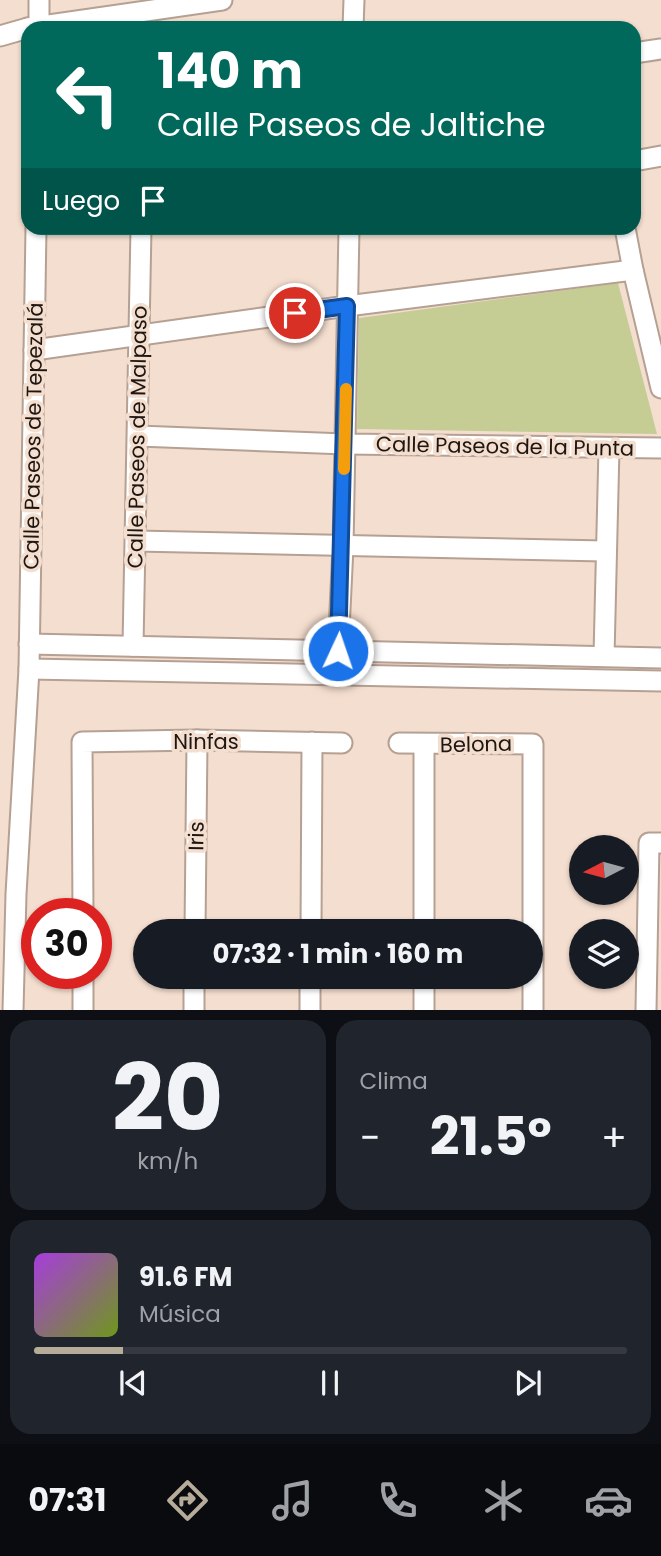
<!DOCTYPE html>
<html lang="es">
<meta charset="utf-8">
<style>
body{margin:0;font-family:Poppins,sans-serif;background:#20242c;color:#f1f3f6;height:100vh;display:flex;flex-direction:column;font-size:26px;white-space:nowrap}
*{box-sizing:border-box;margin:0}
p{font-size:23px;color:#9ea1a6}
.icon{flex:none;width:38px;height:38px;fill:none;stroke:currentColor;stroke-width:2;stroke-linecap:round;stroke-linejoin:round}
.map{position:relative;height:1010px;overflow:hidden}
.side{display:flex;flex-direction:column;gap:10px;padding:10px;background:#0d0f14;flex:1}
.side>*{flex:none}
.hud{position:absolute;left:21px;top:21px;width:620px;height:214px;border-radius:21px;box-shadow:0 2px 5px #0004;background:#00695c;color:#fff;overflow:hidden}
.needle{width:46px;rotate:264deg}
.tools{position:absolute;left:569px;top:835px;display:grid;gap:14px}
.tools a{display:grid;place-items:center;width:70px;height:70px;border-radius:50%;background:#171b24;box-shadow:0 2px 5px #0004;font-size:35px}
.speed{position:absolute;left:21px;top:898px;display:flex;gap:14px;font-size:35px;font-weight:700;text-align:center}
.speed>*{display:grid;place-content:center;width:91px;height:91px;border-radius:50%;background:#171b24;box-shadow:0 2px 5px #0004;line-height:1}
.speed .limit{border:10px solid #d22;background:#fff;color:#111}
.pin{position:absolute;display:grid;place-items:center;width:60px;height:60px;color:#fff;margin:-30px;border:4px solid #fff;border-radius:50%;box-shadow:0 2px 7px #0007}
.me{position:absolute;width:77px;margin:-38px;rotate:3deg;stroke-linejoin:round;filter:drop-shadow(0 0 5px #0008)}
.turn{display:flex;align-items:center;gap:24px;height:147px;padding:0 21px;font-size:32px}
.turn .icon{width:91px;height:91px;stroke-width:2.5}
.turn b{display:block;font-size:49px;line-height:60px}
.then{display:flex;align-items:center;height:66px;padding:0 21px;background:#0003;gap:14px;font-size:26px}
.big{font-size:52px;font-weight:700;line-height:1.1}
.side .widget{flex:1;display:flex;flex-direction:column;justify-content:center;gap:10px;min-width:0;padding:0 24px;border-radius:21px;background:#20242c}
.side .dial{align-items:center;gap:0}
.dial b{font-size:91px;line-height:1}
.song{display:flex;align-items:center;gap:21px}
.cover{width:84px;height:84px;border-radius:10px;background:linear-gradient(135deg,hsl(280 70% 55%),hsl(80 70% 35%))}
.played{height:7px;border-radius:4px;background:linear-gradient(90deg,#b7ac99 15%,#363941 15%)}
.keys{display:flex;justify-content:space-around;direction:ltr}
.heat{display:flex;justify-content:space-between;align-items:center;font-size:38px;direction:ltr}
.side .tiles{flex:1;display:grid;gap:10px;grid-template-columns:1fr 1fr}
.widget:last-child{grid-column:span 2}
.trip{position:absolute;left:133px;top:919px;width:410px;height:70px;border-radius:35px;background:#171b24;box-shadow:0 2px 5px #0004;font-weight:700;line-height:70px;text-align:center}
.dock{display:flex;height:112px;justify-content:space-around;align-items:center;background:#090b0e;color:#9ea1a6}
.dock .icon{width:49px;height:49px}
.dock .current{color:#b7ac99}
.dock b{font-size:32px;color:#f1f3f6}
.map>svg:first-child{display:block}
.green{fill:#c5cd95}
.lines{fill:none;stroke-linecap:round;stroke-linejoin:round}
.street-casing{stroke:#b5a093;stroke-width:23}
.street{stroke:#fff;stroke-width:19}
.route-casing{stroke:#114b97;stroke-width:18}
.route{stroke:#1a73e8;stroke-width:12}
.slow{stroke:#f59e0b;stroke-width:12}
.labels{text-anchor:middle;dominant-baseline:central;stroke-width:7;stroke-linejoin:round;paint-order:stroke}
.street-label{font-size:21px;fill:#1e1611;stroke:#f4decf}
</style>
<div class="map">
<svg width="661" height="1010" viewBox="0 0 661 1010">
<rect width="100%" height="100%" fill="#f4decf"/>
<!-- green -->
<polygon class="green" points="618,283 657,434 357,429 359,318"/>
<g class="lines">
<defs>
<g id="street">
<polyline points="28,28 222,0"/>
<polyline points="39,28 39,0"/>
<polyline points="353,28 354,0"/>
<polyline points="0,36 28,28"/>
<polyline points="634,53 661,49"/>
<polyline points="634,161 661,156"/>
<polyline points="625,228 633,270 661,388"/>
<polyline points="34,350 347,306 633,270"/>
<polyline points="138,436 345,444 661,448"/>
<polyline points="136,541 605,551"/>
<polyline points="29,644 661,658"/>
<polyline points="133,646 141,228"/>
<polyline points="338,651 343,547 349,228"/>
<polyline points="604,656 609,448"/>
<polyline points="29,669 661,681"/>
<polyline points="399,743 533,744 533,1010"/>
<polyline points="424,745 424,931"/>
<polyline points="83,914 82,742 197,740 342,743"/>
<polyline points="195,931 197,740"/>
<polyline points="311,931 312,742"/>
<polyline points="83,973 83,1010"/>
<polyline points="424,976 424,1010"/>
<polyline points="13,1010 16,894 29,669 36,228"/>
<polyline points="194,1010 194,976"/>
<polyline points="310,1010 310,976"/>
<polyline points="646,1010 649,843 661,843"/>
</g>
</defs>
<!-- street casing -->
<use href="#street" class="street-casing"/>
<!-- street -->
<use href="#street" class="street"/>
</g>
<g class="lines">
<defs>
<polyline id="route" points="295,313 347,306 338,651"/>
</defs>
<!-- route casing -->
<use href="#route" class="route-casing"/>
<!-- route -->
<use href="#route" class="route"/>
<!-- slow -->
<polyline class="slow" points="344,469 346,389"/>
</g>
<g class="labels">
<!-- street labels -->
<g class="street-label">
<text transform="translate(33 436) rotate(-89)">Calle Paseos de Tepezalá</text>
<text transform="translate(137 437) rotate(-89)">Calle Paseos de Malpaso</text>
<text transform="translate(505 446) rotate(1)">Calle Paseos de la Punta</text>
<text x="206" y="741">Ninfas</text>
<text transform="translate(476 744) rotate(-1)">Belona</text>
<text transform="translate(196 836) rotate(-89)">Iris</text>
</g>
</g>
</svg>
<div class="tools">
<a><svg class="needle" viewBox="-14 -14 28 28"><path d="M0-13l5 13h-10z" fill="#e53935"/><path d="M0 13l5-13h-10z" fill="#9ea1a6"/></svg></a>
<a><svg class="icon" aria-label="layers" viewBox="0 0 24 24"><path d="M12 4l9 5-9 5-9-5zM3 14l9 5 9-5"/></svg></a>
</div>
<div class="speed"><div class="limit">30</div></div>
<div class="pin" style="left:295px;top:313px;background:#d93025"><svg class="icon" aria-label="arrive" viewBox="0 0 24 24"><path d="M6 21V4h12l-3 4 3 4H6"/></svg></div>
<svg class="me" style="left:338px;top:651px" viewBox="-20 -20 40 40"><circle r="17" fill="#1a73e8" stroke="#fff" stroke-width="3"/><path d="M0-11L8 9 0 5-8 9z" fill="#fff"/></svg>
<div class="trip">07:32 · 1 min · 160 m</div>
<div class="hud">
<div class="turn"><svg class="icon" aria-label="left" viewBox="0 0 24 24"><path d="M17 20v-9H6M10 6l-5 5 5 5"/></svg><div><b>140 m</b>Calle Paseos de Jaltiche</div></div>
<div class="then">Luego<svg class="icon" aria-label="arrive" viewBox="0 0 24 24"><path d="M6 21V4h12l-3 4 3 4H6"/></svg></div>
</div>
</div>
<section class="side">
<div class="tiles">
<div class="widget dial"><b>20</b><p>km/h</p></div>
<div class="widget"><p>Clima</p>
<div class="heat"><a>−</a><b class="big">21.5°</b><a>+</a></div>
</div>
<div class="widget">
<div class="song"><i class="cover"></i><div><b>91.6 FM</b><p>Música</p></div></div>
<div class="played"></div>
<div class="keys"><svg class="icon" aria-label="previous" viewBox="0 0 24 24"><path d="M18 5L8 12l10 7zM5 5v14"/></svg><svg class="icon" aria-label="pause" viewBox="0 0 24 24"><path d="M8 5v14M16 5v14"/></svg><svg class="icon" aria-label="next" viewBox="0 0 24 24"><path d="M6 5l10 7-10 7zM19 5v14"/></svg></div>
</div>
</div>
</section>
<nav class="dock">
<b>07:31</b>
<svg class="icon current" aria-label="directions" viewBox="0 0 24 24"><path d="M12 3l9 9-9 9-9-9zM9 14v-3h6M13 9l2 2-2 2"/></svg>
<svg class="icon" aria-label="music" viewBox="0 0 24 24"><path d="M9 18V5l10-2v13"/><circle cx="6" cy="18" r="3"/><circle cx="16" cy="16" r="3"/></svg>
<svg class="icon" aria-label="phone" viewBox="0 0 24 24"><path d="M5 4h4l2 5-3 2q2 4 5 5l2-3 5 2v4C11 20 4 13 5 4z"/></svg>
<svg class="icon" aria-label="climate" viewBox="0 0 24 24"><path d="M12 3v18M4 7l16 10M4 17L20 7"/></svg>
<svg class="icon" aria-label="car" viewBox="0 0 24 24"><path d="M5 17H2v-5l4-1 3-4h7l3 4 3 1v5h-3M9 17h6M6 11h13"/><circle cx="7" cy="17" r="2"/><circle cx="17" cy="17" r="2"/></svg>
</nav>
